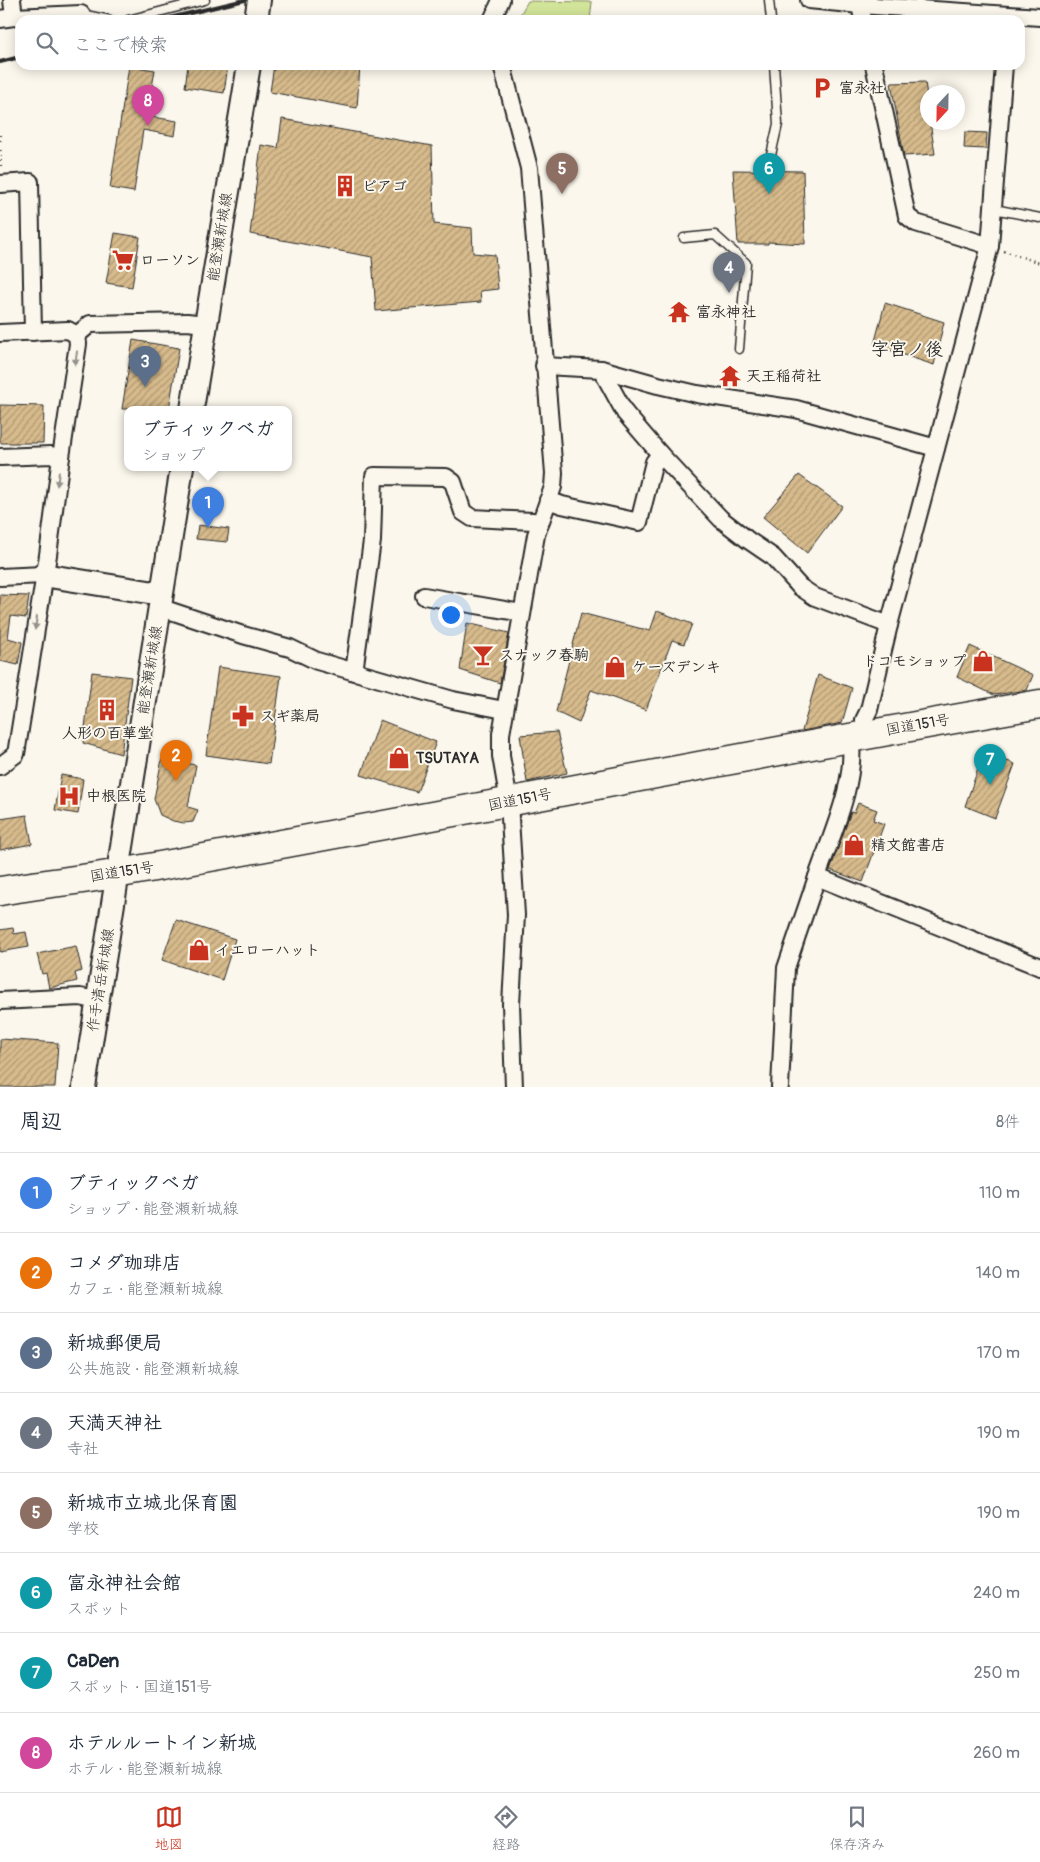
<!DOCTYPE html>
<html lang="ja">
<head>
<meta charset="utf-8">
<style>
	:root { --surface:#fff; --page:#f6f6f7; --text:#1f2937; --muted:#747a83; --line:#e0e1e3; --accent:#c8321e }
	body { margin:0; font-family:Pangolin,"Klee One",sans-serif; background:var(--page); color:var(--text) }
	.compass { position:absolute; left:920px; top:85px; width:45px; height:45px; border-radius:50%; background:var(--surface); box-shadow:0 2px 12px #0003; rotate:202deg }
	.you { position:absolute; left:450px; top:614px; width:18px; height:18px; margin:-12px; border:4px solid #fff; border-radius:50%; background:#1a73e8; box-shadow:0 0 0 8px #1a73e833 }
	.badge { display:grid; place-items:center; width:32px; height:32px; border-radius:50%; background:var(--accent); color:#fff; font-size:16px; font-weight:700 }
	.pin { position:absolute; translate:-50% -41px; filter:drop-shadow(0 1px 2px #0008) }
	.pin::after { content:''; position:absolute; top:26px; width:18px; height:15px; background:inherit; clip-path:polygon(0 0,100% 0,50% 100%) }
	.popup { position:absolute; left:124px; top:406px; width:168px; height:65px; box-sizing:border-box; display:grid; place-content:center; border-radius:10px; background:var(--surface); filter:drop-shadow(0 1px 4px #0005); font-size:16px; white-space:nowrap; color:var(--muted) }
	.popup b { font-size:19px; color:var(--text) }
	.popup::after { content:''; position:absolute; left:50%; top:100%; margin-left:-10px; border:10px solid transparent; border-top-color:var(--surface) }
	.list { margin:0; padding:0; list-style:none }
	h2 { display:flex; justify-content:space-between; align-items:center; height:65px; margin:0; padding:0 20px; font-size:21px }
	h2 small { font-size:16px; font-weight:400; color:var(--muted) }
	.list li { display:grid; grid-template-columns:32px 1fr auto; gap:15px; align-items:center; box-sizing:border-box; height:80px; padding:0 20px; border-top:1px solid var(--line) }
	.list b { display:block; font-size:19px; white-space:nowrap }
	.list p { margin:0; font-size:16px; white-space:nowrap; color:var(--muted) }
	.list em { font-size:16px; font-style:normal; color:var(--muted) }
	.icon { flex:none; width:28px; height:28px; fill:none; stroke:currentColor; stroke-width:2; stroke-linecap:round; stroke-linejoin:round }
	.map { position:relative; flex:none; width:1040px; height:1087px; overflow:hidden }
	.search { position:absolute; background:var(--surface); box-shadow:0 2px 12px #0003; left:15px; right:15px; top:15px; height:55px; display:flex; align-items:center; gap:12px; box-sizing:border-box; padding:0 18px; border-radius:15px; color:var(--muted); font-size:19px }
	.sheet { height:705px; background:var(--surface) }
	nav { display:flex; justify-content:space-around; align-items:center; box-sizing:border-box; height:70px; border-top:1px solid var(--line); background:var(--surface); font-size:14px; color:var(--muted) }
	nav a { display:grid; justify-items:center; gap:2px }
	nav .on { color:var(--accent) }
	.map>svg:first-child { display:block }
</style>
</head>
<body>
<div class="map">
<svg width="1040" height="1087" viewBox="0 0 1040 1087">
	<defs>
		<pattern id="building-hatch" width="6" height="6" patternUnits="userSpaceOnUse" patternTransform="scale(1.25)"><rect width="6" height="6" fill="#d7bb8c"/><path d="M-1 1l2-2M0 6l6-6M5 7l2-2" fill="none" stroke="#af9873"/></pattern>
	</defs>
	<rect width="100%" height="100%" fill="#fbf7ec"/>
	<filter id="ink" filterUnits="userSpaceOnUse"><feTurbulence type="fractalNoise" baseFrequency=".02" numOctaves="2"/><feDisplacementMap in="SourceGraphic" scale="10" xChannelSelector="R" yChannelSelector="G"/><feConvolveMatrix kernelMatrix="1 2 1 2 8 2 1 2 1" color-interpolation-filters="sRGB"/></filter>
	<g filter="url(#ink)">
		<path fill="#d2e499" stroke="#7e8862" d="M528,1l64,1 -2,18h-73z"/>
		<g fill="url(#building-hatch)" stroke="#2b2b2b">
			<path d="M188,65h40l-4,28 -39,-6z"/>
			<path d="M274,65h86l-3,43 -87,-16z"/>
			<path d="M129,66l26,4 -8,46 30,5 -2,15 -32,-6 -9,62 -24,-4z"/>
			<path d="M925,82l3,21v19h2l5,32 -31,2 -13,-73z"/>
			<path d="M282,119l150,27 2,78 38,4 1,25 22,2 3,34 -18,2 1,11 -105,9 -4,-54 -122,-23 11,-89 17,3z"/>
			<path d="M965,132l22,1 -1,16 -22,-1z"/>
			<path d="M733,170l70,1 2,73 -37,-2v2h-30z"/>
			<path d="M115,233l25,4 -8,50 -26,-4z"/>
			<path d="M885,303l59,19 -10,43 -60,-20z"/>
			<path d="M133,340l46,8 -10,61h-47z"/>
			<path d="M0,405l44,1 -1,37h-43z"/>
			<path d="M799,475l43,31 -35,47 -44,-36z"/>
			<path d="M198,525l31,4 -2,13 -31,-3z"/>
			<path d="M0,595l29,1 -3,22 -15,-2 -3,22 14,4 -4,23 -18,-4z"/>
			<path d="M657,611l35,13 -8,20 -12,-4 -26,70 -55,-20 -12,33 -23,-11 25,-99 69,18z"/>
			<path d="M467,623l42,10 -9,50 -40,-13z"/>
			<path d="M970,646l63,29 -6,15 -33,5 -37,-18z"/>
			<path d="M218,667l63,9 -12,88 -63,-9z"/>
			<path d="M92,672l39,5 -10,77 -38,-11z"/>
			<path d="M818,675l34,13 -10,35 -40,8z"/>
			<path d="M380,720l56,22 -19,50 -56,-17z"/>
			<path d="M557,732l10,41 -40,9 -7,-47z"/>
			<path d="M984,752l31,12 -20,54 -30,-12z"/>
			<path d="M162,759l34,6 -8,42 10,3 -5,12 -9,1 -11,-2 -13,-6 -6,-16z"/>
			<path d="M61,775l22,4 -5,35 -23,-4z"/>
			<path d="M858,803l19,7 -4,10 11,4 -21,58 -33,-12 21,-58 3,1z"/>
			<path d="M27,815l5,29 -32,6v-31z"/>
			<path d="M176,920l59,19 -13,41 -60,-20z"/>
			<path d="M13,928l1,6 12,-2 3,15 -29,5v-22z"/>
			<path d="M76,946l6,25 -7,2 2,8 -28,7 -3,-15 -4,1 -5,-20z"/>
			<path d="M0,1039l58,4 -3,44h-55z"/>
		</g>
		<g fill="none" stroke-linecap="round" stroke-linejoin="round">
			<g stroke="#2b2b2b" stroke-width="11">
				<g id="lane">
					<path d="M769,0l2,20"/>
					<path d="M81,14l29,6"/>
					<path d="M128,20l77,-20"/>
					<path d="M769,164l9,-40 -4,-59"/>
					<path d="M994,209l46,9"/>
					<path d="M684,238l31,-3 31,28 -7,86"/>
				</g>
			</g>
			<g stroke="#2b2b2b" stroke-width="20">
				<g id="street">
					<path d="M809,0l51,5 180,12"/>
					<path d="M860,5l3,15"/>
					<path d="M14,17l67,-3"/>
					<path d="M0,19l14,-2 -2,-17"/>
					<path d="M492,20l9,-20"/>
					<path d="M502,65l27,103 25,305 -1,14 -17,48 -35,199v22l8,46 7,113 -5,89 3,83"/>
					<path d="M874,65l33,151 9,7 74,23"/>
					<path d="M0,184l30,-2 3,150"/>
					<path d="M0,333l68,-3 9,5 1,9 -17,113"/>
					<path d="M77,335l13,-11 97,-2 18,2"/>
					<path d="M544,366l57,3 24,44 35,41 61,65 27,21 25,17 27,30 15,10 74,28"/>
					<path d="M601,369l57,16 39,9 99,15 140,39"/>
					<path d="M0,457l51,-2 10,2 -13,98 -32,199 -16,12"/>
					<path d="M548,500l14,5 77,17 15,-60 6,-8"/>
					<path d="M0,577l43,-2"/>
					<path d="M424,596l98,17"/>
					<path d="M159,607l84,28 47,13 27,13 136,39 51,10"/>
					<path d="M354,672l18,-131 2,-65 72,1 7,5 10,30 9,6 61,3 7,3"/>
					<path d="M867,734l-3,-14 5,-10 20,-85 101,-379 14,-181"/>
					<path d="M850,737c8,42 -19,99 -33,140l223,90"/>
					<path d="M0,1001l80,-4 17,3"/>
					<path d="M780,1087l6,-119 31,-91"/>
				</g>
			</g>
			<g stroke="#2b2b2b" stroke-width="26">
				<g id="secondary">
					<path d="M256,20l3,-20"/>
					<path d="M192,409l57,-344"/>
					<path d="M43,575l118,19"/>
					<path d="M84,1087l98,-620"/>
				</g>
			</g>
			<g stroke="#2b2b2b" stroke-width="31">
				<path id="highway" d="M0,891c40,-7 81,-11 121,-18 307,-54 612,-116 919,-169"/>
			</g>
			<g stroke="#2b2b2b" stroke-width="2.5" stroke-dasharray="1 4" stroke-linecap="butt">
				<path d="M0,135l1,35"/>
				<path d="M1004,251l36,12"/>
			</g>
			<use href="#lane" stroke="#fbf7ec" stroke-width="8"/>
			<use href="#street" stroke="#fbf7ec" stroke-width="16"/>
			<use href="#secondary" stroke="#fbf7ec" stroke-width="22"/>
			<use href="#highway" stroke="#fbf7ec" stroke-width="28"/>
			<g stroke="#2b2b2b" stroke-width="4">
				<path d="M161,20l84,-20"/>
				<path d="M0,62l20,-5"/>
			</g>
		</g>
		<defs><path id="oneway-solid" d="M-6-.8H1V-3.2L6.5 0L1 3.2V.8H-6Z" transform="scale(1.25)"/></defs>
		<g fill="#93918c">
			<use href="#oneway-solid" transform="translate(76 358) rotate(99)"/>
			<use href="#oneway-solid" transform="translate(58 479) rotate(98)"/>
			<use href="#oneway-solid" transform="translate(36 623) rotate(99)"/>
		</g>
	</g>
	<defs>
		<g id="parking-bare" transform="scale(1.725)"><path d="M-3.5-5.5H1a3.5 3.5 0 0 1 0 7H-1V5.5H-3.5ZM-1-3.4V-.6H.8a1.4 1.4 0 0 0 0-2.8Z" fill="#c8321e" stroke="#fbf7ec" stroke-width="2.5" paint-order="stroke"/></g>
		<g id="building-bare" transform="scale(1.725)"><path d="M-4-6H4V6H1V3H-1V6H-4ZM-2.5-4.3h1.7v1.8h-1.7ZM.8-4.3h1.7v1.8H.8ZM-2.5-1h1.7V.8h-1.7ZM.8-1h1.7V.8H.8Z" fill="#c8321e" stroke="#fbf7ec" stroke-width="2.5" paint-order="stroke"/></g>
		<g id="supermarket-bare" transform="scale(1.725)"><path d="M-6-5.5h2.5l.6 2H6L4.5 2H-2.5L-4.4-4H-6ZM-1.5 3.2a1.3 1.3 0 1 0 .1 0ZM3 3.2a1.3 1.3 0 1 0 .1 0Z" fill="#c8321e" stroke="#fbf7ec" stroke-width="2.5" paint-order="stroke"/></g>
		<g id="temple-bare" transform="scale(1.725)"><path d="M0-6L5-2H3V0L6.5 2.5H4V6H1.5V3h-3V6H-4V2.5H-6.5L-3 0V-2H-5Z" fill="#c8321e" stroke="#fbf7ec" stroke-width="2.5" paint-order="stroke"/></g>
		<g id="bar-bare" transform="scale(1.725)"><path d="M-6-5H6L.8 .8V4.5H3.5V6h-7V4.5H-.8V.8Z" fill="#c8321e" stroke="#fbf7ec" stroke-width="2.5" paint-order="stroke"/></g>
		<g id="shop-bare" transform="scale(1.725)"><path d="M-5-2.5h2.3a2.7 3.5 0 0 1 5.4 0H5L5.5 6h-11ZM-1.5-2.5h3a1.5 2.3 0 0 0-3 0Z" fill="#c8321e" stroke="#fbf7ec" stroke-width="2.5" paint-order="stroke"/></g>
		<g id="pharmacy-bare" transform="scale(1.725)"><path d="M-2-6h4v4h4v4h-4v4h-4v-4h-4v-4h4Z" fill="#c8321e" stroke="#fbf7ec" stroke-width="2.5" paint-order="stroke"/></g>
		<g id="hospital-bare" transform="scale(1.725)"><path d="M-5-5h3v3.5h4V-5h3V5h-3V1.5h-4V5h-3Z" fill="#c8321e" stroke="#fbf7ec" stroke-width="2.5" paint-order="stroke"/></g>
	</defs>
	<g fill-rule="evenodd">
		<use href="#parking-bare" x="822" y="88"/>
		<use href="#building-bare" x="345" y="186"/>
		<use href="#supermarket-bare" x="123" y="260"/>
		<use href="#temple-bare" x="679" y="312"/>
		<use href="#temple-bare" x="730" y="376"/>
		<use href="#bar-bare" x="483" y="655"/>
		<use href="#shop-bare" x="983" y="661"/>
		<use href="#shop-bare" x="615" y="667"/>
		<use href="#building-bare" x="107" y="710"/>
		<use href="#pharmacy-bare" x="243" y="716"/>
		<use href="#shop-bare" x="399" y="758"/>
		<use href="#hospital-bare" x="69" y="796"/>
		<use href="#shop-bare" x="854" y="845"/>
		<use href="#shop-bare" x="199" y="950"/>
	</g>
	<g text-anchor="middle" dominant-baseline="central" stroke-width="4" stroke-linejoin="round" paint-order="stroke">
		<g font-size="15" font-weight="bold" fill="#2b2b2b" stroke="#fbf7ec" text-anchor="start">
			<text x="839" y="88">富永社</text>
			<text x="362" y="186">ピアゴ</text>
			<text x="140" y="260">ローソン</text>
			<text x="696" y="312">富永神社</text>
			<text x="746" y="376">天王稲荷社</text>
			<text x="499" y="655">スナック春駒</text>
			<text x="966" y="661" text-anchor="end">ドコモショップ</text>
			<text x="632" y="667">ケーズデンキ</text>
			<text x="260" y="716">スギ薬局</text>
			<text x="107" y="733" text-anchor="middle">人形の百華堂</text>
			<text x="416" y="758">TSUTAYA</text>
			<text x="86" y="796">中根医院</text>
			<text x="871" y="845">精文館書店</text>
			<text x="215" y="950">イエローハット</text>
		</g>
		<g font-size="15" fill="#2b2b2b" stroke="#fbf7ec">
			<text transform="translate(220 237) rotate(-81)">能登瀬新城線</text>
			<text transform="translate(150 670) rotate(-81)">能登瀬新城線</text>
			<text transform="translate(918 725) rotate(-10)">国道151号</text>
			<text transform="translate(520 800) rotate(-11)">国道151号</text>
			<text transform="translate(122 872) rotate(-9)">国道151号</text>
			<text transform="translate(101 980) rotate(-81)">作手清岳新城線</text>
		</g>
		<g font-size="18" font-weight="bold" fill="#2b2b2b" stroke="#fbf7ec">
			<text x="907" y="349">字宮ノ後</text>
		</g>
	</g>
</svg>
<svg class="compass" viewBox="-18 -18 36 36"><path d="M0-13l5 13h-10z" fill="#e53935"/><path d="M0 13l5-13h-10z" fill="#747a83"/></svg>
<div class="you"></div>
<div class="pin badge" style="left:208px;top:528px;background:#3f7fe0">1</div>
<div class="popup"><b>ブティックベガ</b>ショップ</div>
<div class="pin badge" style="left:176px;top:781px;background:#e8710a">2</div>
<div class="pin badge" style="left:145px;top:387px;background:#5c6f8a">3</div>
<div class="pin badge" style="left:729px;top:293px;background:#6b7280">4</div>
<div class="pin badge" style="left:562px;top:194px;background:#8d6e63">5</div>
<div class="pin badge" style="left:769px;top:194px;background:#0f9aa8">6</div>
<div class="pin badge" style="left:990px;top:785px;background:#0f9aa8">7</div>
<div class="pin badge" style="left:148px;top:126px;background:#d1479c">8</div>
<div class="search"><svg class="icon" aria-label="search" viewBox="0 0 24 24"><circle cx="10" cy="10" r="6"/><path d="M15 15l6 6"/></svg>ここで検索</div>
</div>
<section class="sheet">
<h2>周辺<small>8件</small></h2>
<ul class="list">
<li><span class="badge" style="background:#3f7fe0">1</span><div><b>ブティックベガ</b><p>ショップ · 能登瀬新城線</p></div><em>110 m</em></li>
<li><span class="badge" style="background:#e8710a">2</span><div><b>コメダ珈琲店</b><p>カフェ · 能登瀬新城線</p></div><em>140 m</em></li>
<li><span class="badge" style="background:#5c6f8a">3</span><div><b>新城郵便局</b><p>公共施設 · 能登瀬新城線</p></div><em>170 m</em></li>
<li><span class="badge" style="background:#6b7280">4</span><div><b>天満天神社</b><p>寺社</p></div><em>190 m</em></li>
<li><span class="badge" style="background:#8d6e63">5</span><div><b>新城市立城北保育園</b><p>学校</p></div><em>190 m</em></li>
<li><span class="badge" style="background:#0f9aa8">6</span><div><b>富永神社会館</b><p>スポット</p></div><em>240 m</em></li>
<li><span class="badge" style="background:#0f9aa8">7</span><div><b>CaDen</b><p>スポット · 国道151号</p></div><em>250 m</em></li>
<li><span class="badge" style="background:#d1479c">8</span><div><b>ホテルルートイン新城</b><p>ホテル · 能登瀬新城線</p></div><em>260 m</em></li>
</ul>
</section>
<nav>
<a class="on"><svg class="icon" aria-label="map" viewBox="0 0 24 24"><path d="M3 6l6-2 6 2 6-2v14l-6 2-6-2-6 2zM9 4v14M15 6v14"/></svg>地図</a>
<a><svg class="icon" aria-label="directions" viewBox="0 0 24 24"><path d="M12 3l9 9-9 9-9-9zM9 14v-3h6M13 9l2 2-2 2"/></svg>経路</a>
<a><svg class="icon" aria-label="saved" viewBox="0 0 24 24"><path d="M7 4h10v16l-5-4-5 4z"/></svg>保存済み</a>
</nav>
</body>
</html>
